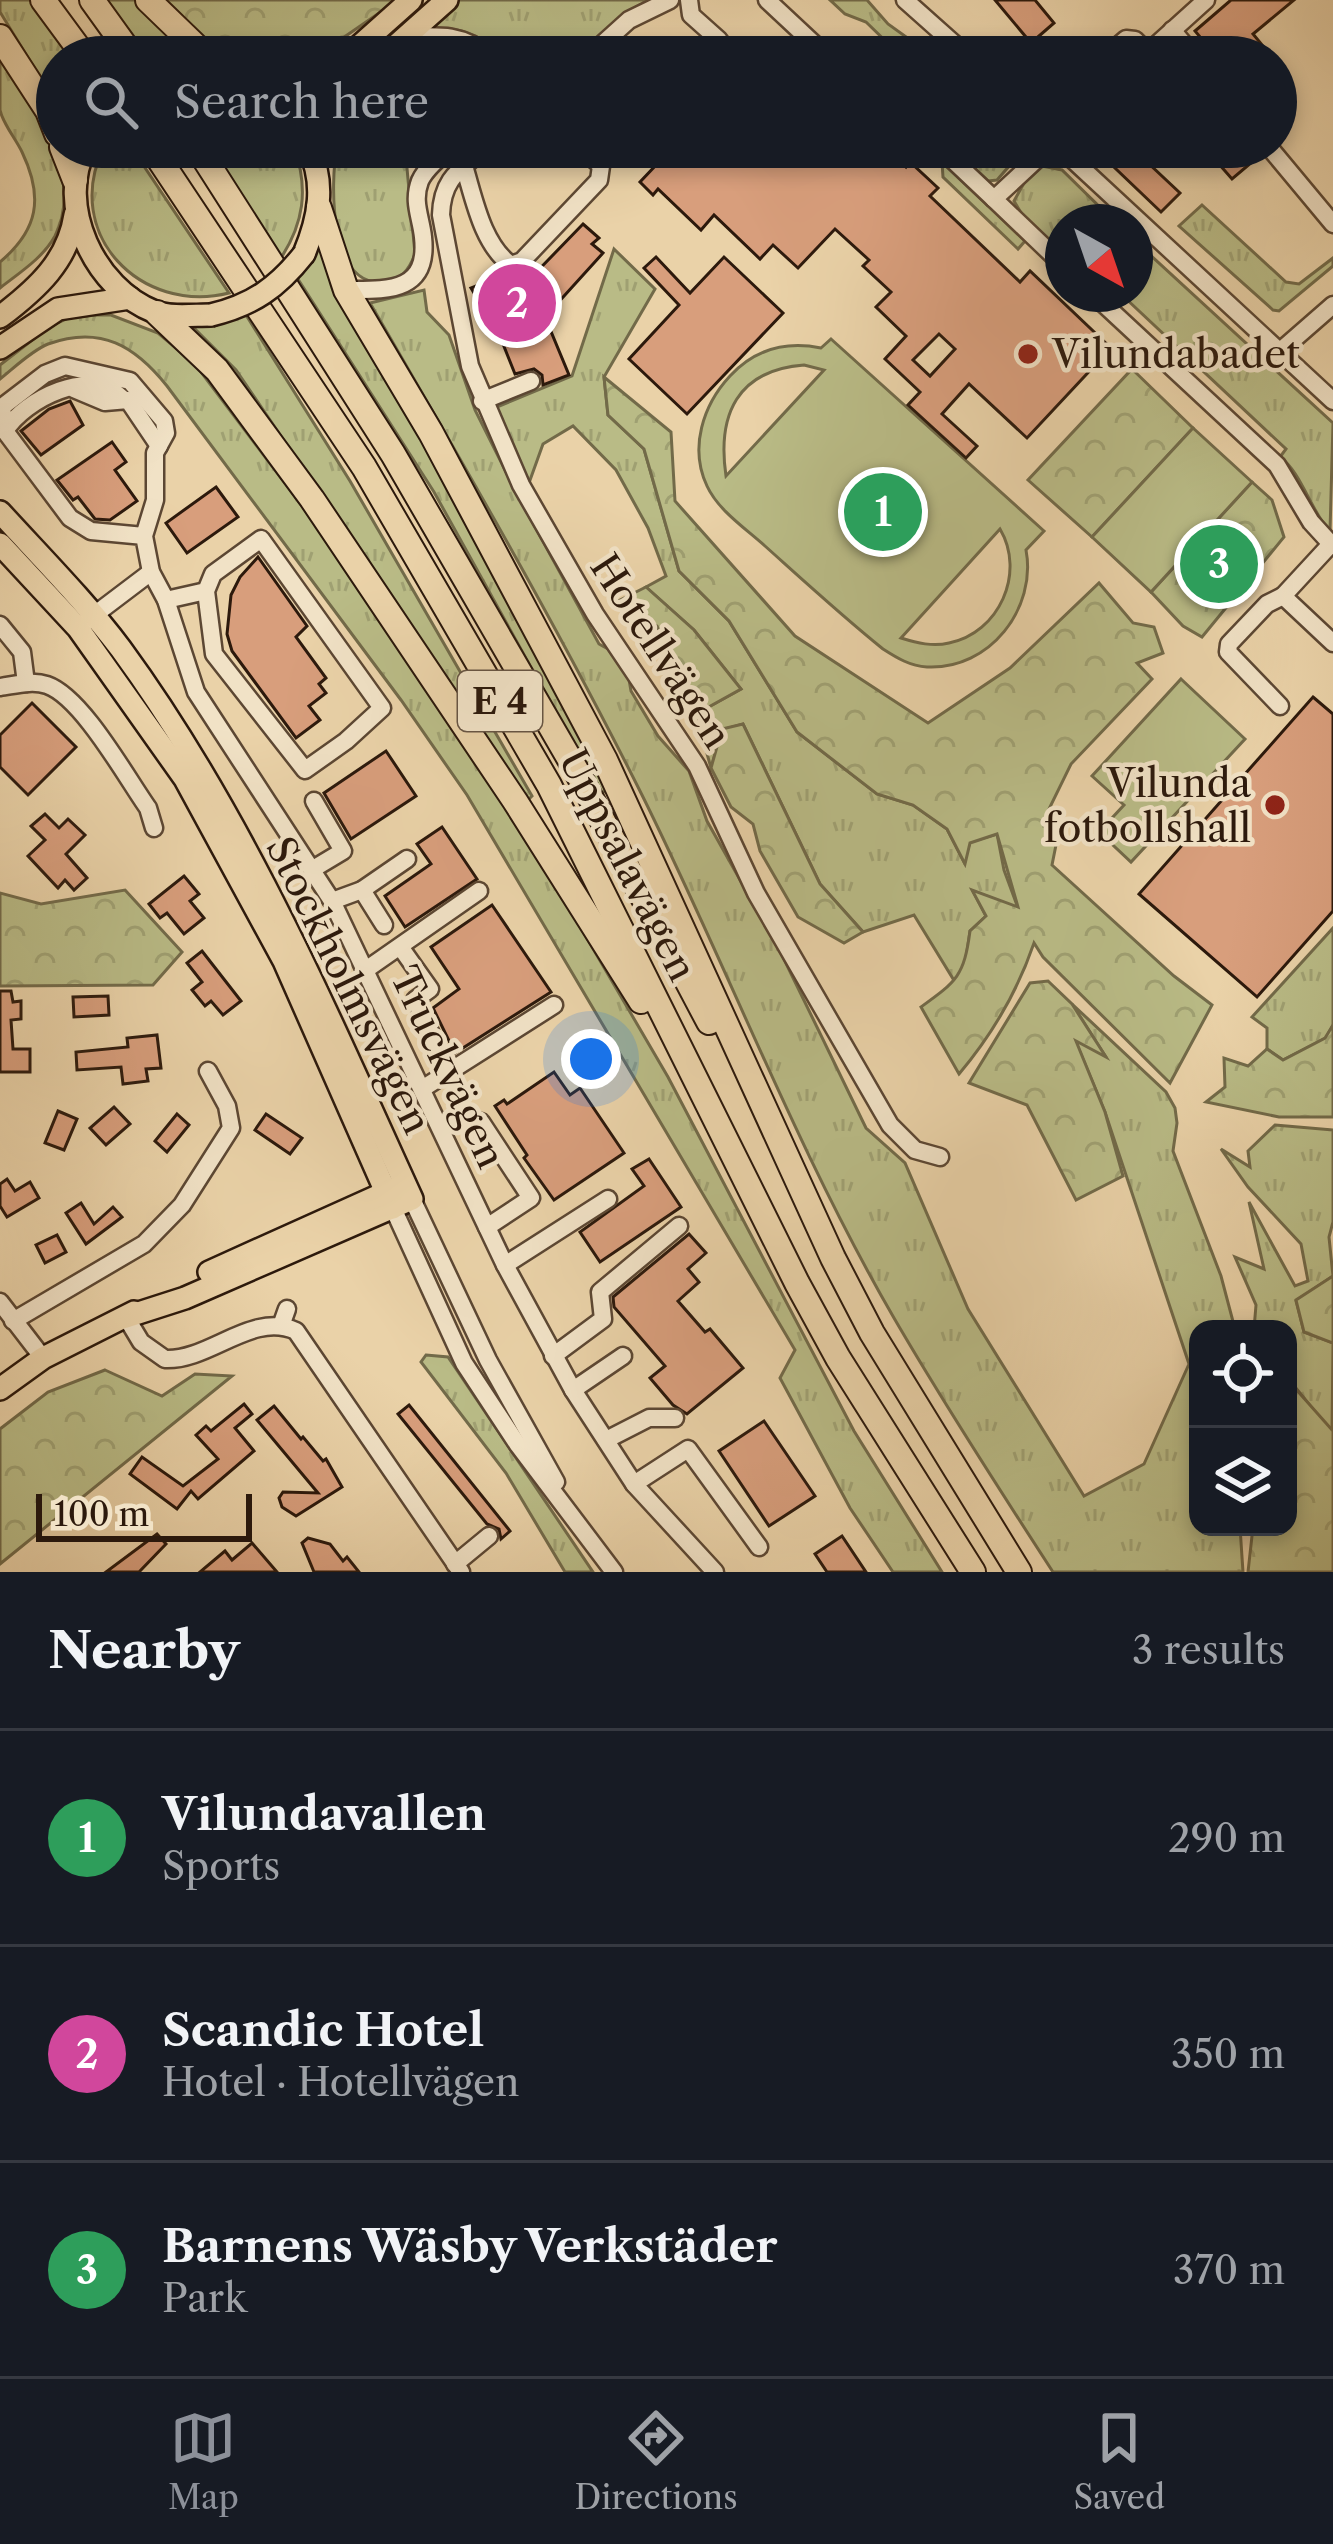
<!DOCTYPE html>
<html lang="en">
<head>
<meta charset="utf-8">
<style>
	:root { --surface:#171b24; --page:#20242c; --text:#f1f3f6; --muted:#9ea1a6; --line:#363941; --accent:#8c9099 }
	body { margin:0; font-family:"Libre Caslon Text",serif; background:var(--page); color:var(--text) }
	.controls { position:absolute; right:36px; bottom:36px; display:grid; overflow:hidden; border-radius:24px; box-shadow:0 6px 18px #0003 }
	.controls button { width:108px; height:108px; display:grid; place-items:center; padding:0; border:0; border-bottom:3px solid var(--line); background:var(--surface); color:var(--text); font:60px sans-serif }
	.compass { position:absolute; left:1045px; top:204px; width:108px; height:108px; border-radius:50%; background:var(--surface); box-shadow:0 6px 18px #0003; rotate:140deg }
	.scale { position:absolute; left:36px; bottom:30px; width:216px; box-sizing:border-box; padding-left:12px; border:6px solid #2c190c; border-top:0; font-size:33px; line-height:42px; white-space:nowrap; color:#2c190c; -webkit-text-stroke:9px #f1e2c6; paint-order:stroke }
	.you { position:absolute; left:591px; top:1059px; width:42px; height:42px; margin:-30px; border:9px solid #fff; border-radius:50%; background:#1a73e8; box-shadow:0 0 0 18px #1a73e833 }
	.badge { display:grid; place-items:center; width:78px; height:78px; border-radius:50%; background:var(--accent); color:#fff; font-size:39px; font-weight:700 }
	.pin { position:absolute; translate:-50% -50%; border:6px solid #fff; box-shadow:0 3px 12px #0006 }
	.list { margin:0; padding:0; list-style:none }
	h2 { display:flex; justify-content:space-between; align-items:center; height:156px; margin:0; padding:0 48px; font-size:51px }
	h2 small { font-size:39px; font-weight:400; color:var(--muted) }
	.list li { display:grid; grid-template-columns:78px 1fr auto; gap:36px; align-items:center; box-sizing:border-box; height:216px; padding:0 48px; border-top:3px solid var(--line) }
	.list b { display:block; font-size:45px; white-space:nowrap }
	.list p { margin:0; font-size:39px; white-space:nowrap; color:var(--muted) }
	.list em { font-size:39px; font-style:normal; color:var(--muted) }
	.icon { flex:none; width:66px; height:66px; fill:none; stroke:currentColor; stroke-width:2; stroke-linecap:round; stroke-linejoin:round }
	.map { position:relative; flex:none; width:1333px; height:1572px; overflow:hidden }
	.search { position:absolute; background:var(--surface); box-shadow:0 6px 18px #0003; left:36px; right:36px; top:36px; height:132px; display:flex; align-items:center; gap:30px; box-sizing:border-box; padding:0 42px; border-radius:66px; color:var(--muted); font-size:45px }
	.sheet { height:804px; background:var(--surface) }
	nav { display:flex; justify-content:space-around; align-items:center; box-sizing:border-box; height:168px; border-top:3px solid var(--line); background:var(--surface); font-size:33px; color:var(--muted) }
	nav a { display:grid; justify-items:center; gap:6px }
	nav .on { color:var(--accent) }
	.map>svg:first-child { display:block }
</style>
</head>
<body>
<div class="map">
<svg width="1333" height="1572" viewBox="0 0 1333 1572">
	<defs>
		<pattern id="grass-tufts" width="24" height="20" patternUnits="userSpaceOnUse" patternTransform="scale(3)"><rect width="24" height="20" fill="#b9bb86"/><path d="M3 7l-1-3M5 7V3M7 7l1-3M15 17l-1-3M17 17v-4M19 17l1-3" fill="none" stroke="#9fa072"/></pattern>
		<pattern id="forest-crowns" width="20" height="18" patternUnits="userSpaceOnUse" patternTransform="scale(3)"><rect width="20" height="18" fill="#b9bb86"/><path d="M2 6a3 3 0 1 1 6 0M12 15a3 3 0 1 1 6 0" fill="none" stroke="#9fa072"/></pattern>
	</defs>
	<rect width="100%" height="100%" fill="#ead2a8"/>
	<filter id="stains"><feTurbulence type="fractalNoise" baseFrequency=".00167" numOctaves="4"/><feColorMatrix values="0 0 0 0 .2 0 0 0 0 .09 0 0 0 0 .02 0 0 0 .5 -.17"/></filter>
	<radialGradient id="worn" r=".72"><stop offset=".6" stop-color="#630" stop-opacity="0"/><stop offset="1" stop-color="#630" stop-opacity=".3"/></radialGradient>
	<g fill="url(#grass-tufts)" stroke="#726a49" stroke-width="3">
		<path d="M0,0h30l42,57h-15v48l-57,-93z"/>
		<path d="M105,0h32l53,57h-46z"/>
		<path d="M455,0h194l-21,11 -52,46h-75c-21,-25 -45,-32 -77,-26z"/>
		<path d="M830,0h37l21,24 46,33h-32l-36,-35 -21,-8z"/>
		<path d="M0,53c31,48 86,122 55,183 -12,22 -36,37 -55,52v-26c38,-32 44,-64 22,-110 -6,-13 -19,-28 -22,-42 0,-17 0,-40 0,-57z"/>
		<path d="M104,147h27l98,146c-88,22 -168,-59 -125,-146z"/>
		<path d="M202,147h92c15,42 10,77 -15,114z"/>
		<path d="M337,147h68l10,107c-6,16 -14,27 -33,28 -53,4 -52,-99 -45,-135z"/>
		<path d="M952,147h71l1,2 -27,31 -9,1z"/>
		<path d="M942,162l83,79 -7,8 -75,-72z"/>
		<path d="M1042,166l20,4 53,52h-52v33l-40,-39 -9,-15 10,-18z"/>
		<path d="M1202,205l84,77 13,2 34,-26v8l-54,45 -6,-1 -94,-84z"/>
		<path d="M319,240l289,549 -7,5 -167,-302 -138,-216z"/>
		<path d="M1135,241l198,182 -3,109c-19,-21 -29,-60 -50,-75l6,-8 -164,-154 -9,9v-10h22z"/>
		<path d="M614,249l41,40 -51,88 4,38 36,34 35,122 50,50 68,111 80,62 36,11 34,24 17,33 6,-20 27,-8 7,36 14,38 -45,-17 13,25 -16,15 -5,34 -10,17 -41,-67 -51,17 -43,-48 -77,-160 -21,6 -11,38 -15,-54 45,-25 -47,-59 -48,-43 20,-11 -18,-48 -32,-58 -43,-44 -30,18 -14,39 -37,-74 80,-33z"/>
		<path d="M424,290l3,22 22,23 26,75 41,82 83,152 9,5 20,25 3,17 27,45 31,35 18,50 73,130 86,177 39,35 63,146 116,187 60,-32 45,-100 -84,-252 -30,-72 29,14 -32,-50 94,88 9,16 2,15 -4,28 48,125 14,53h-37v198h42l3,45h-190c-54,-83 -109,-168 -159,-254 -97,-167 -166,-350 -252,-523 -84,-168 -178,-330 -272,-492z"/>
		<path d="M75,315h36l47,18 37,31 110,146 159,232 114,181 90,154 186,354 88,141h-49l-43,-64 -70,-130 15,-28 -328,-555 -66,-95 -234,-314c-32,-40 -66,-61 -119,-42 -17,7 -34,24 -48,35v-14l49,-38z"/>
		<path d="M246,315l104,166 182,315 -4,4 -292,-430 -44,-44z"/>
		<path d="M1333,928v97l-7,13 -43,22 -16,-11v-21l-15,-11z"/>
		<path d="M1275,1125l58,5v92l-4,15 4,39 -37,25 8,31 29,11 -1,90 -37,-46 -7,6v-64h-34l2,-24 -21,-48 29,12 -15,-67 46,84 13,-5 -7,-37 -53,-57 -27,-38 29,18 -2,-16z"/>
		<path d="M426,1355l22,2 145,215h-28l-59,-99 -85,-111z"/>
	</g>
	<g fill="url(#forest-crowns)" stroke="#726a49" stroke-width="3">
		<path d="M163,0h235l-77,53 -15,4h-69l-18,-8 -40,-30z"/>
		<path d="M1132,369l61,59 -101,109 -64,-57z"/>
		<path d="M604,377l67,55 4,69 120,135 133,87 82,-55 89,-85 34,40 21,4 9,26 -26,10 15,16 -81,85 -23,47 12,14 -8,40 122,111 38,29 -42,78 -127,-126 -9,-14c-16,47 -43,93 -75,131l-38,-67c36,-26 43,-31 49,-76l16,-15 -14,-26 46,17 -21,-73 -27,9 -5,21 -18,-35 -34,-24 -36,-11 -80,-62 -68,-111 -50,-50 -35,-122 -36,-34z"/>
		<path d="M1252,482l20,18 12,37 -82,100 -19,-11 -32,-34z"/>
		<path d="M646,587l48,43 47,59 -45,25 -39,-88 -41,-24z"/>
		<path d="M743,724l77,160 43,48 -19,11 -46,-26 -38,-66 -7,-27 -22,-17 -20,-39 11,-39z"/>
		<path d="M125,890l57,62 -29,33 -153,1v-93l41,11z"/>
		<path d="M1048,981l24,23 34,53 -30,-16 29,71 18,64 -47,24 -49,-95 -58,-22 61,-100z"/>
		<path d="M1333,1025v92h-54l-73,-15 19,-15 -1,-29 24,8 19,-17 16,11 42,-22z"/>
		<path d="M1333,1276v67l-29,-11 -8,-32z"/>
		<path d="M105,1370l57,26 33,-22 37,2 -232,188v-135l48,-37z"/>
		<path d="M1294,1387l39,44v141h-85l5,-45h35v-134z"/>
	</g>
	<g fill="#b9bb86" stroke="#726a49" stroke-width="3" fill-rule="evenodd">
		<path d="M831,339l213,192 -18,19c11,58 -36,120 -99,117 -17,-1 -30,-9 -44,-18 -41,-33 -79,-68 -118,-103 -20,-18 -47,-36 -58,-60 -18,-38 -4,-81 23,-110 25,-27 56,-35 91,-28zM804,365l20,5 -98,106c-9,-61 11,-106 78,-111zM1000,529c26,44 -1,104 -51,114 -16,4 -32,0 -48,-5z"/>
		<path d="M1193,428l59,54 -101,110 -59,-55z"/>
		<path d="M1181,679l64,60 -114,123 -32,-30 25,-27 -32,-29z"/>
	</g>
	<g fill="#d89e7c" stroke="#2c190c" stroke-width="3" fill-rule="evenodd">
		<path d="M995,0h40l19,23 -23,20z"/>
		<path d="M1231,0h63l-41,34 19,23h-55l-22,-26z"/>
		<path d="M663,147h222l21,20 4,-5 28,26 -8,8 90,86 10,-11 81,77 -84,90 -58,-54 -27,30 35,32 -11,12 -58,-53 12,-13 -35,-33 21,-23 -30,-29 15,-15 -28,-26 6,-6 -34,-31 -37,39 -25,-23 -13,14 -46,-44 -13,15 -43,-41 -5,6 -13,-13 17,-18 -5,-5zM939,334l16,15 -25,27 -17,-16z"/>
		<path d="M1093,147h38l49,46 -19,19z"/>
		<path d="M1204,147h46l8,10 -26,22z"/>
		<path d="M583,224l16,14 -7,6 11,9 -58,64 24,58 -26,10 -1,-10 -8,-6 -19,5 -14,-35 -25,-31 1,-10 -6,-10 33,-13 12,2 5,11z"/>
		<path d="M656,257l34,36 34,-36 59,56 -96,101 -58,-55 50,-54 -35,-37z"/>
		<path d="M70,401l13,24 -42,30 -20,-24 28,-22z"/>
		<path d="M112,442l14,20 -11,8 22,31 -27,19 -15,-1 -17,-22 -5,3 -16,-20z"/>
		<path d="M216,487l22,30 -51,36 -21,-30z"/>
		<path d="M258,557l49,69 -11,11 30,41 -7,6 7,9 -17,13 11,14 -24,18 -64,-87 -5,-17 4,-39 9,-18z"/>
		<path d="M1313,697l20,17v197l-76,86 -118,-103z"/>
		<path d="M32,703l44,44 -48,48 -28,-28v-32z"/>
		<path d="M386,751l30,45 -65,43 -27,-46z"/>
		<path d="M45,814l14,14 9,-9 17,16 -19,19 21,24 -13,12 -9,-10 -7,8 -30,-32 17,-16 -14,-14z"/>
		<path d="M442,827l35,52 -72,48 -20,-31 46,-32 -14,-20z"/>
		<path d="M184,876l15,18 -9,7 14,17 -20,16 -17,-21 -7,5 -11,-14z"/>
		<path d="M492,905l59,87 -96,61 -22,-45 26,-19 -28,-42z"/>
		<path d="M202,951l39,50 -18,14 -12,-14 -6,5 -13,-16 10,-8 -15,-19z"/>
		<path d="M0,991h11l2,11 8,-1v18l-10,1 2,29h17v23h-30z"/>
		<path d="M108,996l1,19 -35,2 -1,-20z"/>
		<path d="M157,1035l4,33 -15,1 2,12 -25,3 -2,-17 -44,3 -1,-18 52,-5 -1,-9z"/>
		<path d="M554,1072l16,23 10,-7 44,65 -70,47 -30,-42 3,-3 -32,-49 9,-6 3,4z"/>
		<path d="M114,1107l16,17 -24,21 -16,-17z"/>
		<path d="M58,1111l19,8 -13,31 -19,-7z"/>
		<path d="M177,1114l12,11 -22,27 -12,-11z"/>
		<path d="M266,1114l36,24 -12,16 -35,-24z"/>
		<path d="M649,1159l32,48 -81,55 -20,-30 64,-46 -12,-17z"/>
		<path d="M7,1179l8,12 15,-9 9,16 -32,19 -7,-11v-22z"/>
		<path d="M81,1203l13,21 19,-17 9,10 -36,27 -20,-31z"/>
		<path d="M689,1234l17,19 -18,16 11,13 -21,19 27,31 5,-3 33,39 -56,46 -14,-9 -23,-27 15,-12 -51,-59 -1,-10z"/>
		<path d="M57,1235l9,17 -21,11 -9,-18z"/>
		<path d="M244,1404l8,10 -17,14 19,23 -56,48 -7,-8 -14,18 -47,-35 12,-17 41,29 35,-27 -22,-24 10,-9 5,5z"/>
		<path d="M409,1405l101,126 -9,8 -2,-10 -12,-5 -89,-110z"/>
		<path d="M274,1406l27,33 2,-2 20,24 3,-2 16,28 -46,29 -14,-9 -3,-9 4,-6 35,1 -61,-73z"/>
		<path d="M764,1421l51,75 -46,30 -50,-75z"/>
		<path d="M157,1534l9,10 -27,28h-33z"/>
		<path d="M842,1536l24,36h-39l-12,-18z"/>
		<path d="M308,1538l22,6 13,17 4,-4 12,15h-45l-12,-29z"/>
		<path d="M252,1543l25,29h-77l25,-21 7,9z"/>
	</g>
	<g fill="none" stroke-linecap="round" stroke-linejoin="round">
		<g stroke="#5c4733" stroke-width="21">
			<g id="minor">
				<path d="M689,0l2,15 28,25"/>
				<path d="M767,0l61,57"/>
				<path d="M905,0l64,57"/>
				<path d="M1172,30l23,27"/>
				<path d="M406,37c34,-2 58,-3 84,20"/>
				<path d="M588,57l41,-37 41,-20"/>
				<path d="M1105,57l21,-18 9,1 12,12"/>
				<path d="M1143,57l63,-57"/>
				<path d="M486,147c-26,23 -44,31 -45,68l29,151 51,119 74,129 102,152 59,127 134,232 25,25 25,7"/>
				<path d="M627,147l7,7"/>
				<path d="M939,147l55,52"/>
				<path d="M1050,147l-56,52 69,66"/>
				<path d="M1059,147l274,254"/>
				<path d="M1269,147l64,77"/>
				<path d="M464,166c10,32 18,78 47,99l11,-4 77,-81 2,-14 -20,-19"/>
				<path d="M346,290c41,0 83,3 77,-53 -2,-20 -11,-35 -3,-56 6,-13 21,-25 32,-34"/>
				<path d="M1093,294l184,171 34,57 22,24"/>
				<path d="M1278,353l55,-48"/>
				<path d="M74,389l31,13 23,-2 31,46"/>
				<path d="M482,401l49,-20"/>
				<path d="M5,431c20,-32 86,-65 117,-33"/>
				<path d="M144,536l-53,-5 -21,-13 -65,-87 -3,-24 43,-33 20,-8 65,15 34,40 2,12 -11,20v47l-11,36 7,36 15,28 30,92 136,209 173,364 68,125 61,94 81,88"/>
				<path d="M1331,544l-48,52 50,47"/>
				<path d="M166,600l40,-9 8,63 91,116 41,-29 36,-33 -121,-169 -48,35 -7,17"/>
				<path d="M85,622l66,-50"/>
				<path d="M0,625l22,27 4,31"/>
				<path d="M0,687c15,-2 32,-7 47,-2 35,12 79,92 101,123l6,20"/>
				<path d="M1280,706l-52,-54 1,-8 38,-40 16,-8"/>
				<path d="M313,869l30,-18 -29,-50"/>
				<path d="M362,890l22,35"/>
				<path d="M332,901l30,-11 45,-31"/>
				<path d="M401,948l29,41 -15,11 34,72"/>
				<path d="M367,969l112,-78"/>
				<path d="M422,1089l132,-84"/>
				<path d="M481,1122l50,76 -44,29"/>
				<path d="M412,1199l76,161 68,122"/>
				<path d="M393,1208l71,155 54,82 96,127"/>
				<path d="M505,1265l103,-66"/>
				<path d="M0,1302l43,56"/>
				<path d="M126,1317l15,25 24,17c45,2 87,-48 131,-28l165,241"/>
				<path d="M13,1321l131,-77 38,-39 49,-77 -4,-22 -19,-35"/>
				<path d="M281,1326l6,-17"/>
				<path d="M553,1356l50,-37 -3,-27 79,-66"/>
				<path d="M573,1390l50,-34"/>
				<path d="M606,1440l43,-22h26"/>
				<path d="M634,1484l54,-35 71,98"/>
				<path d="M455,1564l34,-28"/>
			</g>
		</g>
		<g stroke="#2c190c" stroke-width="26">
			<g id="major">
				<path d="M347,57l64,-57"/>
				<path d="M383,57l64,-57"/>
				<path d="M86,147c-31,58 9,142 69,165 17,6 38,3 56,3"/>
				<path d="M304,254c15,-36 22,-71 4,-107"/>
				<path d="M0,317c37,-28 68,-56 75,-102"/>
				<path d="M0,348l58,-39 72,-11"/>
				<path d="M0,512c41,45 84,88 121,137 123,168 205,362 291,550l-227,99 -59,19"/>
				<path d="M0,544l78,84 107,151 99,182 109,247"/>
				<path d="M209,1272l191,-86"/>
				<path d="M0,1389l43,-31 91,-46"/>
			</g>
		</g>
		<g stroke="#2c190c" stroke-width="28">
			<g id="highway">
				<path d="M43,0l42,57"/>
				<path d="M92,0l41,57"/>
				<path d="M148,0l59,57"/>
				<path d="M0,37l48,74 9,23"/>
				<path d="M62,147l13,33"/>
				<path d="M151,147l213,320 185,318 248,498 41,75 135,214"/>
				<path d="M197,147l196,307 183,316 133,252"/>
				<path d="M319,208l27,82 85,143 174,327 228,498 39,75 147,239"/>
				<path d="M157,313l60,57 95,129 203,302 126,200"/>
			</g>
		</g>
		<use href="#minor" stroke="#f1e2c6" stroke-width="16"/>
		<use href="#major" stroke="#ead2a8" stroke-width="21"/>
		<use href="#highway" stroke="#ead2a8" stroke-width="24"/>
		<g stroke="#2c190c" stroke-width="26" stroke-linecap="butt">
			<path id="major-bridge" d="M211,315c42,-10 67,-28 93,-61"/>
		</g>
		<use href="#major-bridge" stroke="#ead2a8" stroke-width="21"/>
	</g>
	<g fill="#8f2418" stroke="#f1e2c6" stroke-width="4.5">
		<circle cx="1028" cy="354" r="12"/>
		<circle cx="1275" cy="805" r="12"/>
	</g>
	<g text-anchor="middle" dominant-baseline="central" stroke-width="9" stroke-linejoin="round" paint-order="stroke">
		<rect fill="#f1e2c6" stroke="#675544" stroke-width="3" x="458" y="671" width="84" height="60" rx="9"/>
		<g font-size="36" font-weight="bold" fill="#2c190c">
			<text x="500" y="701">E 4</text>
		</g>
		<g font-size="39" fill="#2c190c" stroke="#f1e2c6" text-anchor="start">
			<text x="1052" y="354">Vilundabadet</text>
			<text x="1251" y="783" text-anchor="end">Vilunda<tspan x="1251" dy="45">fotbollshall</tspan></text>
		</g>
		<g font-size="39" fill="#2c190c" stroke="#f1e2c6">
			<text transform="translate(661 651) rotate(57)">Hotellvägen</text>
			<text transform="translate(628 865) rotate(63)">Uppsalavägen</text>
			<text transform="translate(349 985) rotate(64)">Stockholmsvägen</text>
			<text transform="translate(448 1067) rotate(65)">Truckvägen</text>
		</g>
	</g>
	<rect width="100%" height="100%" filter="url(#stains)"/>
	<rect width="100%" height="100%" fill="url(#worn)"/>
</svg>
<div class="controls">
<button><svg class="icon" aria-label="locate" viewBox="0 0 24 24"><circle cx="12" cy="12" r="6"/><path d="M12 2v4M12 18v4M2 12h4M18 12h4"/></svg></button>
<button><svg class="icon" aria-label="layers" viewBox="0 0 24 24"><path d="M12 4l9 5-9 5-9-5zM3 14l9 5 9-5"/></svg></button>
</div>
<svg class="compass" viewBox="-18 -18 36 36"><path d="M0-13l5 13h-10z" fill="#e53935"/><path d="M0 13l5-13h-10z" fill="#9ea1a6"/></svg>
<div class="scale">100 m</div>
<div class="you"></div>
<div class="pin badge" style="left:883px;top:512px;background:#2e9e5b">1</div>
<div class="pin badge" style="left:517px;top:303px;background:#d1479c">2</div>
<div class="pin badge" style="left:1219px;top:564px;background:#2e9e5b">3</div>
<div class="search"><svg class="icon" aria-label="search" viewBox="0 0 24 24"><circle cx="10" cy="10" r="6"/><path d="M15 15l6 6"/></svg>Search here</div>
</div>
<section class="sheet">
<h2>Nearby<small>3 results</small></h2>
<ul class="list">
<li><span class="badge" style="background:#2e9e5b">1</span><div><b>Vilundavallen</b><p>Sports</p></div><em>290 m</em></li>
<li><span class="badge" style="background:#d1479c">2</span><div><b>Scandic Hotel</b><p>Hotel · Hotellvägen</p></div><em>350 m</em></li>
<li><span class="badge" style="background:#2e9e5b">3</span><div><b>Barnens Wäsby Verkstäder</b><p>Park</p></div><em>370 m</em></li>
</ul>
</section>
<nav>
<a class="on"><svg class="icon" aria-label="map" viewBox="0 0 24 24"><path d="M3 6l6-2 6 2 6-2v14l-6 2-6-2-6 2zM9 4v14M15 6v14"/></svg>Map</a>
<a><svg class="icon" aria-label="directions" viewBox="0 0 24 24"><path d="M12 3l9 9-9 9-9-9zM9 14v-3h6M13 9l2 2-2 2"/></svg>Directions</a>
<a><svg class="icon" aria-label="saved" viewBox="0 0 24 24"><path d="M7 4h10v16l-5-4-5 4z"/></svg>Saved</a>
</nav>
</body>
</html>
